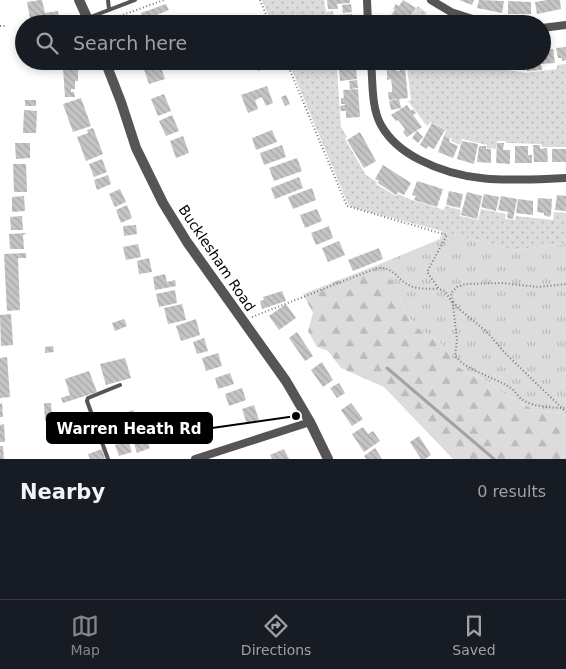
<!DOCTYPE html>
<html lang="en">
<head>
<meta charset="utf-8">
<style>
	:root { --surface:#171b24; --page:#20242c; --text:#f1f3f6; --muted:#9ea1a6; --line:#363941; --accent:#858687 }
	body { margin:0; font-family:"DejaVu Sans",sans-serif; background:var(--page); color:var(--text) }
	.list { margin:0; padding:0; list-style:none }
	h2 { display:flex; justify-content:space-between; align-items:center; height:65px; margin:0; padding:0 20px; font-size:21px }
	h2 small { font-size:16px; font-weight:400; color:var(--muted) }
	.icon { flex:none; width:28px; height:28px; fill:none; stroke:currentColor; stroke-width:2; stroke-linecap:round; stroke-linejoin:round }
	.map { position:relative; flex:none; width:566px; height:459px; overflow:hidden }
	.search { position:absolute; background:var(--surface); box-shadow:0 2px 8px #0003; left:15px; right:15px; top:15px; height:55px; display:flex; align-items:center; gap:12px; box-sizing:border-box; padding:0 18px; border-radius:28px; color:var(--muted); font-size:19px }
	.sheet { height:140px; background:var(--surface) }
	nav { display:flex; justify-content:space-around; align-items:center; box-sizing:border-box; height:70px; border-top:1px solid var(--line); background:var(--surface); font-size:14px; color:var(--muted) }
	nav a { display:grid; justify-items:center; gap:2px }
	nav .on { color:var(--accent) }
	.map>svg:first-child { display:block }
</style>
</head>
<body>
<div class="map">
<svg width="566" height="459" viewBox="0 0 566 459">
	<defs>
		<pattern id="grass-tufts" width="24" height="20" patternUnits="userSpaceOnUse" patternTransform="scale(1.25)"><rect width="24" height="20" fill="#dcdcdc"/><path d="M3 7l-1-3M5 7V3M7 7l1-3M15 17l-1-3M17 17v-4M19 17l1-3" fill="none" stroke="#bbb"/></pattern>
		<pattern id="forest-firs" width="22" height="20" patternUnits="userSpaceOnUse" patternTransform="scale(1.25)"><rect width="22" height="20" fill="#dcdcdc"/><path d="M5 1l3.5 6h-7zM16 11l3.5 6h-7z" fill="#bbb"/></pattern>
		<pattern id="garden-dots" width="8" height="8" patternUnits="userSpaceOnUse" patternTransform="scale(1.25)"><rect width="8" height="8" fill="#dcdcdc"/><path d="M2 2h.1M6 6h.1" fill="none" stroke="#bbb" stroke-width="1.8" stroke-linecap="round"/></pattern>
		<pattern id="building-back-hatch" width="6" height="6" patternUnits="userSpaceOnUse" patternTransform="scale(1.25)"><rect width="6" height="6" fill="#c4c4c4"/><path d="M-1 5l2 2M0 0l6 6M5-1l2 2" fill="none" stroke="#a7a7a7"/></pattern>
	</defs>
	<rect width="100%" height="100%" fill="#fff"/>
	<path fill="url(#grass-tufts)" d="M442,231l71,19 53,-6v166l-4,3 -28,-3 -33,-18 -12,-10 -23,-10 -11,-7 -8,-15 -9,-9 -19,-12 -15,-17 -5,-19 -21,-20 -3,-7 65,-27z"/>
	<path fill="url(#forest-firs)" d="M375,266l3,7 11,4 10,16 5,19 15,17 19,12 9,9 8,15 11,7 23,10 12,10 33,18 28,3 4,-3v49h-113l-69,-72 -43,-19 -13,-17 -11,-4 -9,-16 5,-18 -10,-19z"/>
	<g fill="url(#garden-dots)">
		<path d="M262,0h62l2,12 7,-1 1,13h-62z"/>
		<path d="M418,6l9,7 -7,11h-14z"/>
		<path d="M288,61h45v8h4l4,58 6,10 -2,2 21,36 11,7 -1,2 20,12 2,-2 14,6 32,10 1,-4 16,4 -1,6 18,4 3,-11 25,5 -1,5 10,1 1,-4 37,4 1,-8 12,1v31l-53,6 -162,-43 -3,-3z"/>
		<path d="M398,61h86l11,3v4l31,5 31,-4v-4l9,-1v83h-24l-1,-3 -35,-1 -1,-2h-8l-1,8 -9,-1v-3l-25,-6 -2,6 -9,-4 1,-2 -8,-3 2,-6 -15,-8 -4,4 -19,-25 3,-1 -4,-34 -8,1z"/>
	</g>
	<g fill="none" stroke-linecap="round" stroke-linejoin="round">
		<path stroke="#a3a3a3" stroke-width="3" d="M387,368l107,91"/>
	</g>
	<g fill="url(#building-back-hatch)">
		<path d="M40,0h2l3,13 13,-2 2,11 6,-1 1,3h-36l-4,-22z"/>
		<path d="M327,0h23v3l-13,1 1,5h-10z"/>
		<path d="M403,0l13,8 -11,16h-21l11,-14 -2,-1 3,-5 3,2z"/>
		<path d="M459,0h15l-2,5z"/>
		<path d="M479,0l25,1 -2,12 -25,-5z"/>
		<path d="M547,0h13l1,9 -24,5 -2,-12z"/>
		<path d="M508,1l23,1v12h-23z"/>
		<path d="M166,4l3,6 -25,10 -3,-7z"/>
		<path d="M351,4l1,8 -9,1 -1,-8z"/>
		<path d="M352,14l1,10h-16v-9z"/>
		<path d="M138,17l2,7h-13l-1,-2z"/>
		<path d="M566,47v13l-4,1v-3h-4l-2,-10z"/>
		<path d="M553,49l2,14 -14,1 1,6 -15,1v-10h15v-11z"/>
		<path d="M159,61l6,18 -16,5 -6,-17z"/>
		<path d="M254,61h18l1,4 -15,6z"/>
		<path d="M335,61h20l2,18 -17,2 -1,-14h-4z"/>
		<path d="M497,61h27v9l-28,-4z"/>
		<path d="M397,67v4h3l-1,-3h6l3,30 -19,2 -1,-8h4v-6l-1,-7 -4,1v-12z"/>
		<path d="M63,69h15v12h-3v8h-4v3h3l1,5h-10z"/>
		<path d="M357,80l1,8 -8,1 -1,-8z"/>
		<path d="M267,86l6,17 -7,3 -4,-9 -7,3 3,9 -10,4 -7,-18z"/>
		<path d="M358,89l2,28 -14,1v-7h-5l-1,-5 5,-1v-1h-4v-6h3l-1,-8z"/>
		<path d="M164,94l7,17 -13,5 -7,-17z"/>
		<path d="M286,95l4,9 -5,2 -4,-9z"/>
		<path d="M81,98l10,28 -18,6 -10,-28z"/>
		<path d="M399,99l2,9 -10,2 -2,-9z"/>
		<rect x="25" y="100" width="11" height="6"/>
		<path d="M407,105l4,6 2,-2 3,4 -3,2 9,12 -15,10 -4,-5 2,-3 -7,-9 -2,1 -5,-6z"/>
		<path d="M24,110l13,1 -1,22h-13z"/>
		<path d="M172,115l7,16 -13,5 -7,-15z"/>
		<path d="M432,123l13,7 -11,19 -6,-3 -1,3 -7,-4z"/>
		<path d="M93,128l10,26 -17,7 -9,-24 11,-4 -1,-3z"/>
		<path d="M272,130l5,12 -21,8 -4,-12z"/>
		<path d="M417,131l6,6 -5,6 -6,-5z"/>
		<path d="M360,132l16,29 -12,7 -17,-28z"/>
		<path d="M183,136l6,17 -13,5 -6,-17z"/>
		<path d="M444,136l6,3 -1,3 9,4 -5,12 -15,-6z"/>
		<path d="M462,141l16,3 -4,20 -17,-5z"/>
		<path d="M15,143h15v15l-14,1z"/>
		<path d="M497,143h7l-1,7h7v14l-14,-1z"/>
		<path d="M282,145l4,12 -22,8 -4,-12z"/>
		<path d="M533,145h7v4l7,-1 1,14h-14z"/>
		<path d="M479,146h7v3h5v14l-14,-1z"/>
		<path d="M515,146h13v9h4v8h-17z"/>
		<rect x="552" y="149" width="14" height="13"/>
		<path d="M297,158l5,13 -28,10 -5,-13z"/>
		<path d="M102,159l5,13 -13,5 -5,-13z"/>
		<path d="M13,164h13l1,28h-13z"/>
		<path d="M383,165l28,18 -7,12 -6,-3 -2,3 -18,-12 1,-2 -4,-2z"/>
		<path d="M108,175l3,9 -14,6 -3,-10z"/>
		<path d="M299,177l4,11 -28,11 -4,-11z"/>
		<path d="M417,181l26,8 -6,18 -23,-7 2,-4 -4,-1z"/>
		<path d="M312,188l4,12 -23,9 -5,-12z"/>
		<path d="M120,189l6,13 -11,5 -6,-13z"/>
		<path d="M449,191l14,3 -3,14 -14,-3z"/>
		<path d="M467,192l15,4 -5,23 -16,-4z"/>
		<path d="M484,194l15,3 -3,14 -15,-4z"/>
		<path d="M557,195l9,1v15l-11,-1z"/>
		<path d="M24,196l1,15 -13,1v-15z"/>
		<path d="M501,196l16,3 -4,20 -6,-1 1,-6 -10,-2z"/>
		<path d="M538,198l14,1 -1,16 -2,2 -5,-2v-2l-7,-1z"/>
		<path d="M518,199l15,2v14l-17,-2z"/>
		<path d="M127,205l5,13 -11,5 -5,-13z"/>
		<path d="M317,209l5,12 -17,7 -5,-13z"/>
		<path d="M22,216l1,14h-12l-1,-13z"/>
		<path d="M136,225l1,9 -13,2 -1,-10z"/>
		<path d="M329,226l4,12 -17,7 -5,-12z"/>
		<path d="M27,233l-4,2 1,14h-14l-1,-15z"/>
		<path d="M339,241l6,14 -17,7 -6,-14z"/>
		<path d="M138,244l3,13 -15,3 -3,-13z"/>
		<path d="M379,248l4,11 -30,12 -5,-11z"/>
		<path d="M26,253v5h-8l2,52 -13,1 -3,-57z"/>
		<path d="M149,258l3,14 -13,2 -2,-13z"/>
		<path d="M165,274l2,8 8,-2 1,6 -21,4 -2,-13z"/>
		<path d="M175,290l2,13 -18,4 -3,-13z"/>
		<path d="M282,291l4,10 -24,8 -2,-8 4,-1 -1,-3z"/>
		<path d="M182,304l4,16 -18,4 -4,-16z"/>
		<path d="M286,304l10,14 -17,12 -10,-14z"/>
		<path d="M11,314l2,31 -12,1 -1,-31z"/>
		<path d="M124,319l3,7 -12,5 -3,-8z"/>
		<path d="M196,319l4,16 -19,6 -5,-15z"/>
		<path d="M297,332l16,24 -8,5 -16,-23z"/>
		<path d="M204,338l4,13 -11,3 -4,-12z"/>
		<path d="M53,346l1,6 -9,1v-6z"/>
		<path d="M218,353l4,13 -16,5 -4,-13z"/>
		<path d="M7,357l3,40 -10,1v-40z"/>
		<path d="M125,358l6,20 -25,7 -6,-21z"/>
		<path d="M322,362l11,18 -10,7 -12,-17z"/>
		<path d="M89,371l8,21 -34,11 -2,-5 9,-3 -5,-16z"/>
		<path d="M230,373l4,11 -16,5 -3,-11z"/>
		<path d="M339,383l6,10 -8,5 -7,-10z"/>
		<path d="M242,388l4,12 -17,6 -4,-12z"/>
		<path d="M2,403l1,14h-3v-13z"/>
		<path d="M44,403h7l1,17 -7,1z"/>
		<path d="M351,403l12,16 -11,7 -11,-16z"/>
		<path d="M254,405l5,15 -12,4 -5,-15z"/>
		<path d="M133,410l3,9 -8,2 -3,-8z"/>
		<path d="M4,424l1,18h-5v-17z"/>
		<path d="M363,427l5,7 5,-3 7,10 -16,11 -12,-18z"/>
		<path d="M419,436l12,19 -6,4h-4l-11,-17z"/>
		<path d="M146,437l4,11 -13,5 -4,-12z"/>
		<path d="M128,440l4,12 -13,4 -4,-11z"/>
		<path d="M0,446h3l1,13h-4z"/>
		<path d="M375,448l7,11h-16l-2,-3z"/>
		<path d="M102,449l3,10h-15l-2,-5z"/>
		<path d="M284,449l5,10h-17l-2,-4z"/>
	</g>
	<g fill="none" stroke-linecap="round" stroke-linejoin="round">
		<g stroke="#777" stroke-width="2" stroke-dasharray="1 2.5" stroke-linecap="butt">
			<path d="M260,0l10,24"/>
			<path d="M100,23l64,-23"/>
			<path d="M0,26h5"/>
			<path d="M286,61l61,145 100,29 -20,37 12,17 6,2 8,13 4,36 -2,16c15,17 39,20 57,33 4,3 7,9 11,11 11,7 30,8 43,8"/>
			<path d="M453,302l6,7 28,23 18,21 61,59"/>
			<path d="M453,302l-2,-9 6,-6 9,-3 36,-1 36,4 28,-3"/>
			<path d="M252,317l125,-49c19,-1 19,12 34,18 8,4 19,2 28,3"/>
		</g>
		<g stroke="#555" stroke-width="4">
			<path d="M108,0l1,9"/>
			<path d="M88,18l47,-18"/>
			<path d="M108,459l-21,-58 1,-3 32,-13"/>
		</g>
		<g stroke="#555" stroke-width="8">
			<path d="M367,0l1,24"/>
			<path d="M431,0l20,12 37,12"/>
			<path d="M542,28l24,-3"/>
			<path d="M371,61c2,21 0,46 10,64 9,16 23,27 39,35 48,25 94,20 146,18"/>
			<path d="M195,459l115,-37"/>
		</g>
		<g stroke="#555" stroke-width="10">
			<path d="M79,0l11,24"/>
			<path d="M105,61l16,41 15,46 27,55 24,39 99,139 24,41 18,37"/>
		</g>
	</g>
	<g text-anchor="middle" dominant-baseline="central" stroke-width="4.5" stroke-linejoin="round" paint-order="stroke">
		<g font-size="14" fill="#000" stroke="#fff">
			<text transform="translate(217 258) rotate(56)">Bucklesham Road</text>
		</g>
	</g>
	<path fill="none" stroke="#000" stroke-width="2" d="M296 416L212 428"/>
	<circle fill="#000" stroke="#fff" stroke-width="2" cx="296" cy="416" r="5"/>
	<rect fill="#000" stroke="#000" stroke-width="2" x="47" y="413" width="165" height="30" rx="5"/>
	<g font-size="15" text-anchor="middle" font-weight="bold" fill="#fff">
		<text x="129" y="434">Warren Heath Rd</text>
	</g>
</svg>
<div class="search"><svg class="icon" aria-label="search" viewBox="0 0 24 24"><circle cx="10" cy="10" r="6"/><path d="M15 15l6 6"/></svg>Search here</div>
</div>
<section class="sheet">
<h2>Nearby<small>0 results</small></h2>
<ul class="list">
</ul>
</section>
<nav>
<a class="on"><svg class="icon" aria-label="map" viewBox="0 0 24 24"><path d="M3 6l6-2 6 2 6-2v14l-6 2-6-2-6 2zM9 4v14M15 6v14"/></svg>Map</a>
<a><svg class="icon" aria-label="directions" viewBox="0 0 24 24"><path d="M12 3l9 9-9 9-9-9zM9 14v-3h6M13 9l2 2-2 2"/></svg>Directions</a>
<a><svg class="icon" aria-label="saved" viewBox="0 0 24 24"><path d="M7 4h10v16l-5-4-5 4z"/></svg>Saved</a>
</nav>
</body>
</html>
